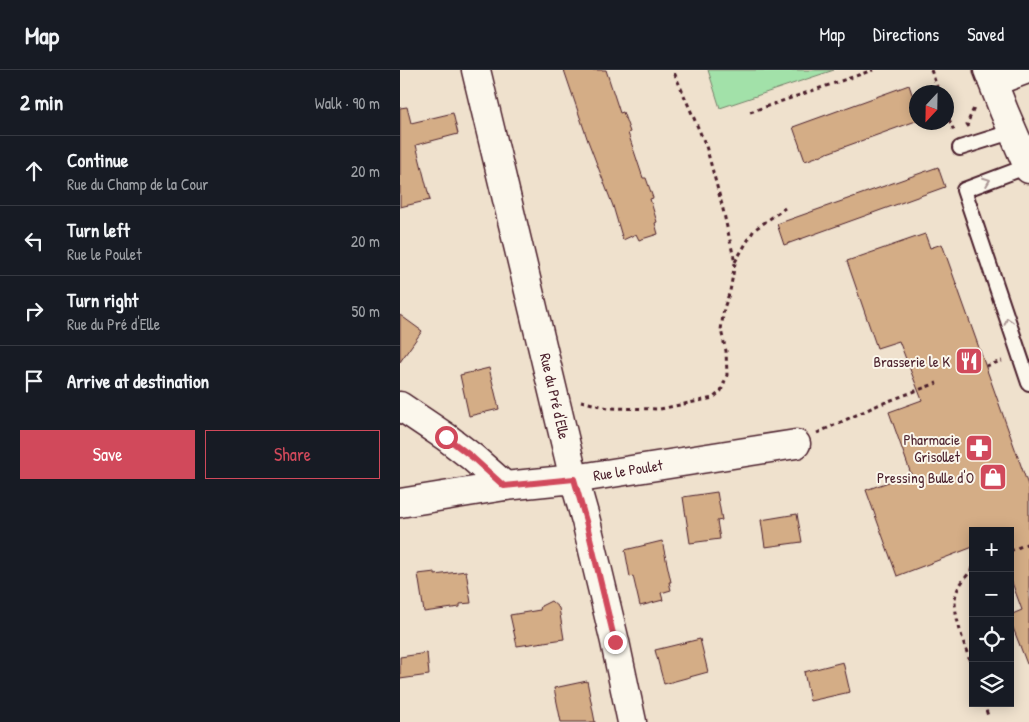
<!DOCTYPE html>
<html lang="en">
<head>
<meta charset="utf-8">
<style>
	:root { --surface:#171b24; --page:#20242c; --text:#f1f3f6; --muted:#9ea1a6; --line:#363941; --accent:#d1495b }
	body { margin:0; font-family:"Patrick Hand",sans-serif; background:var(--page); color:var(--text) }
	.controls { position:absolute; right:15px; bottom:15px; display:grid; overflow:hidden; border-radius:0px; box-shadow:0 2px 12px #0003 }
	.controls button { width:45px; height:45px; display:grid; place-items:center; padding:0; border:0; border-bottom:1px solid var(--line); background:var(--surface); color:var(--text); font:25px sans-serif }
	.compass { position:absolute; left:509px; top:15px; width:45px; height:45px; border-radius:50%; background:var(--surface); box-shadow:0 2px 12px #0003; rotate:202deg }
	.stop { position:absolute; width:15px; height:15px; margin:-11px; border:4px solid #d1495b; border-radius:50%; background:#fff }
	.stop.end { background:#d1495b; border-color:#fff; box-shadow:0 1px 5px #0008 }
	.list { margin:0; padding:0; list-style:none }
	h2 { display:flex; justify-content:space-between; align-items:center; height:65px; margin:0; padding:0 20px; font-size:21px }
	h2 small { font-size:16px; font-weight:400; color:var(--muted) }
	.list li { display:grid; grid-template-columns:32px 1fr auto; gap:15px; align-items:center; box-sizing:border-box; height:70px; padding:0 20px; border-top:1px solid var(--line) }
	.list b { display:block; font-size:19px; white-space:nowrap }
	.list p { margin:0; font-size:16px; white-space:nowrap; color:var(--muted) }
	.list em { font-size:16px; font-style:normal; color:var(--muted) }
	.actions { display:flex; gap:10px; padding:15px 20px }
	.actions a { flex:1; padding:11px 0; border:1px solid var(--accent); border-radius:0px; text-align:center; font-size:18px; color:var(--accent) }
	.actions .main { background:var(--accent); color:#fff }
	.icon { flex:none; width:28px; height:28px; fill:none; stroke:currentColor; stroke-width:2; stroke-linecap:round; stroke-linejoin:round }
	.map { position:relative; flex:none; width:629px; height:652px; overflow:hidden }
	header { display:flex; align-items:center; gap:30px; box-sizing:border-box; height:70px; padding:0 25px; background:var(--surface); border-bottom:1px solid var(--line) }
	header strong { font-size:24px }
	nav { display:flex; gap:28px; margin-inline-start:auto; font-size:18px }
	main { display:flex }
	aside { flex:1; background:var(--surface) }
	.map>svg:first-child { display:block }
</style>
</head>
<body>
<header>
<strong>Map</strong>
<nav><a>Map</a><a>Directions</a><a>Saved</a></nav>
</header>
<main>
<aside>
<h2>2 min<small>Walk · 90 m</small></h2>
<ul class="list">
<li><svg class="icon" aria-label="ahead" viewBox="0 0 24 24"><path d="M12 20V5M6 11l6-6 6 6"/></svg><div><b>Continue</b><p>Rue du Champ de la Cour</p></div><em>20 m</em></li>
<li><svg class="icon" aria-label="left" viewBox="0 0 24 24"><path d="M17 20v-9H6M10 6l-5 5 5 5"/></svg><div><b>Turn left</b><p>Rue le Poulet</p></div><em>20 m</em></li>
<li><svg class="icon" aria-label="right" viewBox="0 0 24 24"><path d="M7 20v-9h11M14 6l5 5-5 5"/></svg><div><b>Turn right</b><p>Rue du Pré d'Elle</p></div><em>50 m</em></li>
<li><svg class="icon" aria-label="arrive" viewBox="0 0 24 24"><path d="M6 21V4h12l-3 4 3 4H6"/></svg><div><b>Arrive at destination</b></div></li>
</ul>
<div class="actions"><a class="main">Save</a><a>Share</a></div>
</aside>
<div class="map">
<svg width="629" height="652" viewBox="0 0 629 652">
	<rect width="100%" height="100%" fill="#efe1cd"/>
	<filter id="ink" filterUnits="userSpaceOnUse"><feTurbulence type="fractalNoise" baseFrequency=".02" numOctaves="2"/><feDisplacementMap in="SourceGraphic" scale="10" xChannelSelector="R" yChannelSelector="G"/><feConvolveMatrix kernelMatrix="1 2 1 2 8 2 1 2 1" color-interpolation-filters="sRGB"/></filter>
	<g filter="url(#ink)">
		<path fill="#a2e1a9" stroke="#76806a" d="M308,0h126l-114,38z"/>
		<g fill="#d4ad86" stroke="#4a1f2b">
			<path d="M164,0h42l14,43 3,-1 7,20 -2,1 15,45h3l7,20 -3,1 7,23 -2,1 3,11 -19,6 -3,-6 -13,6 -10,-34 -25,-65z"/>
			<path d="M509,15l7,21v15l-111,40 -12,-34z"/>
			<path d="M7,37l4,16 42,-10 5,21 -42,11 14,55 -30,7v-99z"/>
			<path d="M538,97l7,20 -161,58 -7,-21z"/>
			<path d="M525,164l5,14 12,-4 87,244v176h-2l-17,-44v-5l12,-5 -12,-33v-46h-37v16l-76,29 -31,-86 45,-16 -22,-62 33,-12 -23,-59 -22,7 -30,-87z"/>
			<path d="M0,245l22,16 -22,31z"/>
			<path d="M89,298l10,41 -30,7 -9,-41z"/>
			<path d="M317,422l5,28 -5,1 3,18 -30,4 -7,-46z"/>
			<path d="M397,444l5,28 -37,5 -4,-27z"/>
			<path d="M262,471l9,41h-2l2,8 -10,3 2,7 -23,6 -7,-30 -3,1 -5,-27z"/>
			<path d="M66,501l5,32 -11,1v3l-36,5 -6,-38 17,-2v3z"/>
			<path d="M151,531l8,7 5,31 -47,7 -7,-31 30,-5 1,-4z"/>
			<path d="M300,569l8,33 -44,12 -9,-34z"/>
			<path d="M27,583l2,22 -29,4v-22z"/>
			<path d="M443,592l7,30 -40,9 -6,-29z"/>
			<path d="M187,611l8,41h-34l-7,-34z"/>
		</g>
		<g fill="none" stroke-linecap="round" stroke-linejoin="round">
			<g stroke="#4a1f2b" stroke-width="18">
				<g id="service">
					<path d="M560,78l54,-17"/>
					<path d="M628,96l-64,24 65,193"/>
				</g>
			</g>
			<g stroke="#4a1f2b" stroke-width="31">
				<g id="minor">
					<path d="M76,0l98,409 12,42 29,121 17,80"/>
					<path d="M593,12l32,-12"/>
					<path d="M0,336l46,31 26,20 33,29"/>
					<path d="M0,433l105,-17 69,-7 222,-35"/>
				</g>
			</g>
			<g stroke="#4a1f2b" stroke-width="31">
				<path id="tertiary" d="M588,0l16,41 25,58"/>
			</g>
			<g stroke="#4a1f2b" stroke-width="3" stroke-dasharray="4 4" stroke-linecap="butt">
				<path d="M531,0l8,22"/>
				<path d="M350,42l123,-42"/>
				<path d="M546,42l8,19"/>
				<path d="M569,57l-2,-3 7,-16"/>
				<path d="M335,192l19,-32 31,-22"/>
				<path d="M586,296l16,-5"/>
				<path d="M181,331l27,7 52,1 53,-11 8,-7 6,-16 -1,-24 -5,-21 3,-22 6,-17 5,-28 -13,-58 -16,-59 -33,-76"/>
				<path d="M417,363l61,-28 59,-22"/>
				<path d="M610,481l19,-8"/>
				<path d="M573,498c-7,9 -14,16 -17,26 -5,17 11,58 17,76"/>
				<path d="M584,633l4,13"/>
			</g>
			<use href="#service" stroke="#fbf7ec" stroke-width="14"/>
			<use href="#minor" stroke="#fbf7ec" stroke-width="28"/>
			<use href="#tertiary" stroke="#fbf7ec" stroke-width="28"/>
		</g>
		<defs><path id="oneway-chevron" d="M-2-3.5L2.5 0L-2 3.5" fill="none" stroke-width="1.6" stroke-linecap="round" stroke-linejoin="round" transform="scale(1.25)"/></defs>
		<g stroke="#ab9695">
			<use href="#oneway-chevron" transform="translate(587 111) rotate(-21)"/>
			<use href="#oneway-chevron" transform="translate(608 251) rotate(-108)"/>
		</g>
	</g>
	<g fill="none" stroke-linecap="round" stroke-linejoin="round" filter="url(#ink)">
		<path stroke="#d1495b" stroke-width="6" d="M46,367l26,20 32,29 70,-7 12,42 29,121"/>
	</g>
	<defs>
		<g id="restaurant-square" transform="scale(1.4375)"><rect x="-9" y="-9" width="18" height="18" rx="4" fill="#d1495b" stroke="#fbf7ec"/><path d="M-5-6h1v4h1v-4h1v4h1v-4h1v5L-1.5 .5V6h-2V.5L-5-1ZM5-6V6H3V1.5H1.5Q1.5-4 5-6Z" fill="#fff"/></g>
		<g id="pharmacy-square" transform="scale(1.4375)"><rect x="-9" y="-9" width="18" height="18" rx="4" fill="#d1495b" stroke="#fbf7ec"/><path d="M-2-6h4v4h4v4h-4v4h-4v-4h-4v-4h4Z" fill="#fff"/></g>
		<g id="shop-square" transform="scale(1.4375)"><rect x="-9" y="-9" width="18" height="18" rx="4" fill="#d1495b" stroke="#fbf7ec"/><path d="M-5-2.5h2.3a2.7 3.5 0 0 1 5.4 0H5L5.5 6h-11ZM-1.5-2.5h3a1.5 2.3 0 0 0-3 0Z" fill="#fff"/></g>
	</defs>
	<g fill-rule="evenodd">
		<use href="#restaurant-square" x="569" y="291"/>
		<use href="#pharmacy-square" x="579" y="378"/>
		<use href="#shop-square" x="593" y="407"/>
	</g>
	<g text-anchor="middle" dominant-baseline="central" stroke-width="4" stroke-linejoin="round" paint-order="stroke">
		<g font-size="15" fill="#4a1f2b" stroke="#fbf7ec" text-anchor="end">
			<text x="550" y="291">Brasserie le K</text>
			<text x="560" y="369">Pharmacie<tspan x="560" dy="17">Grisollet</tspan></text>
			<text x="574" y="407">Pressing Bulle d'O</text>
		</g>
		<g font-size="15" fill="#4a1f2b" stroke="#fbf7ec">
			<text transform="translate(155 326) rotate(77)">Rue du Pré d'Elle</text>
			<text transform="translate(228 400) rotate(-9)">Rue le Poulet</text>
		</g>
	</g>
</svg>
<div class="controls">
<button>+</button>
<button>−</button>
<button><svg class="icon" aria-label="locate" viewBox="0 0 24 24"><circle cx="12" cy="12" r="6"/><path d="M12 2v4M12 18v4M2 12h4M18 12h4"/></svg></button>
<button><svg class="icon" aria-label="layers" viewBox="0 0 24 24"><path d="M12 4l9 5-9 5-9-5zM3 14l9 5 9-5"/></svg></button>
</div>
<svg class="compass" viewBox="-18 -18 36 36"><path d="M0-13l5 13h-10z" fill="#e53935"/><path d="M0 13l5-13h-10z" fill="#9ea1a6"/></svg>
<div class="stop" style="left:46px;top:367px"></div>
<div class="stop end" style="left:215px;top:572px"></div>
</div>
</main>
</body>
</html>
